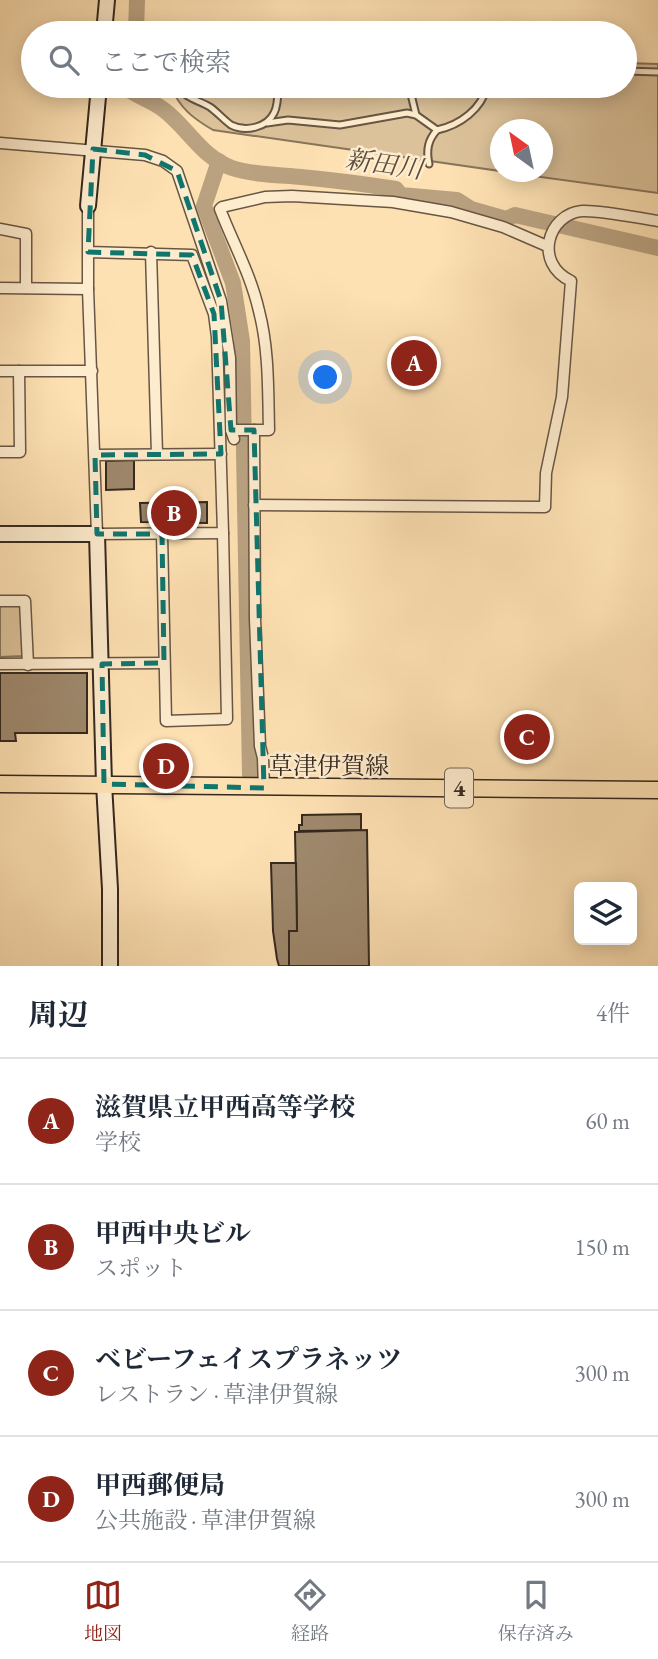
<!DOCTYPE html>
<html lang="ja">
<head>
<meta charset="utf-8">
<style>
	:root { --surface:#fff; --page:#f2f2f3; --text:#1f2937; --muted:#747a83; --line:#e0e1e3; --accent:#8f2418 }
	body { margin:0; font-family:"EB Garamond","Noto Serif JP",serif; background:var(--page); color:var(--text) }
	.controls { position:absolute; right:21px; bottom:21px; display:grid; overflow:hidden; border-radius:10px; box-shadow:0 4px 18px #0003 }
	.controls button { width:63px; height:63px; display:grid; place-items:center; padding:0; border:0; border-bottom:2px solid var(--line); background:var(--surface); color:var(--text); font:35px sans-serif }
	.compass { position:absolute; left:490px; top:119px; width:63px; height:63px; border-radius:50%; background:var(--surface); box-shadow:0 4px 18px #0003; rotate:327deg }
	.you { position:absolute; left:326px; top:378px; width:24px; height:24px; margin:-18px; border:5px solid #fff; border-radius:50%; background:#1a73e8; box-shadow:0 0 0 10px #1a73e833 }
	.badge { display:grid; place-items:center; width:46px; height:46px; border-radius:50%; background:var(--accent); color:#fff; font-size:23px; font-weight:700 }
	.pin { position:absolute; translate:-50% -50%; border:4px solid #fff; box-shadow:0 2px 7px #0006 }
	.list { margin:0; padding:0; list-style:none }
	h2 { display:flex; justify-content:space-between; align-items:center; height:91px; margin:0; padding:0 28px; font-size:30px }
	h2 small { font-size:23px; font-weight:400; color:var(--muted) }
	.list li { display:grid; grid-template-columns:46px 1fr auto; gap:21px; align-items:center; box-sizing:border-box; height:126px; padding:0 28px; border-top:2px solid var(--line) }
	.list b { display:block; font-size:26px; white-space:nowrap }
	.list p { margin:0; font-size:23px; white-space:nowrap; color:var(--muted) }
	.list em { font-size:23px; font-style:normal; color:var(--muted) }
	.icon { flex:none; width:38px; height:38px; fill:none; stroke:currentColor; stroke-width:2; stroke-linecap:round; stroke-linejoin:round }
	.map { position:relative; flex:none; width:658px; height:966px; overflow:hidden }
	.search { position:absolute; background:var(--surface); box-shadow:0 4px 18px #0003; left:21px; right:21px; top:21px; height:77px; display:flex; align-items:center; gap:18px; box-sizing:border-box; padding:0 24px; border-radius:38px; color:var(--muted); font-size:26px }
	.sheet { height:595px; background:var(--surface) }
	nav { display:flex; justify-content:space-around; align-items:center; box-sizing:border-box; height:98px; border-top:2px solid var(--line); background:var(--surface); font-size:19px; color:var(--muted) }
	nav a { display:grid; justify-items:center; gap:4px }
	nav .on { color:var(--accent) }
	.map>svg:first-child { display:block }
</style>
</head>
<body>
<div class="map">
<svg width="658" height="966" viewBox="0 0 658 966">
	<rect width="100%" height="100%" fill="#fee1b3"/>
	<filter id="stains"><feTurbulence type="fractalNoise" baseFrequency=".00286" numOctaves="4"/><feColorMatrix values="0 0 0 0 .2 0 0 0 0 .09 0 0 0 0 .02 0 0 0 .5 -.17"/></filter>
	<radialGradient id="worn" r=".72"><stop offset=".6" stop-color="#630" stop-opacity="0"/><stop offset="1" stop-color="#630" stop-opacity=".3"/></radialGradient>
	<g fill="#dcc29a" stroke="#88755c" stroke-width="2">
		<path d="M625,63l33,1v129l-153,-21h37v-42h-42v41l-287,-41c-19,-11 -34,-22 -42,-44h454z"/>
		<path d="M0,604h18l4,4 1,48 -23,1z"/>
	</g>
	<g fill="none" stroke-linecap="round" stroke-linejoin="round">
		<g stroke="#baa281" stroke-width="16">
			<path d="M136,33l1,-33"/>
			<path d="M123,86c14,11 27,13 41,24 24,18 37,47 68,58 22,7 46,7 69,9 32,3 63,7 95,12l5,6 56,5 14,9 35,10 9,-4 143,33"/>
			<path d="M219,161l-15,45 29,77 9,58 8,434"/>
		</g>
	</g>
	<g fill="#9e886c" stroke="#35281f" stroke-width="2">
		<path d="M134,460v29l-28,1v-29z"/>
		<path d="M207,502v21l-66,-1 -1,-19z"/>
		<path d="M0,673h87v60h-72l1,8h-16z"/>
		<path d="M361,814v16l-62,1v-6h3v-10z"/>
		<path d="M367,830l2,136h-80v-35h8l-2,-99z"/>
		<path d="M271,863h25l1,68h-8v35h-10l-2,-7 -4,-28z"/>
	</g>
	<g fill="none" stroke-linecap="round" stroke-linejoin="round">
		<g stroke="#675644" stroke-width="9">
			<g id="lane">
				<path d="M625,71l33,1"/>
				<path d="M179,86c6,13 20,14 31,21 7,5 14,13 21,18 14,7 36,3 43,-12 4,-7 4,-19 4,-27"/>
				<path d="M409,86l7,29"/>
				<path d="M267,123l21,-3 52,5 67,-12 9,2 21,15c23,-5 45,-21 50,-44"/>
				<path d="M429,164c-3,-14 -1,-24 8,-34"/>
			</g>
		</g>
		<g stroke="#675644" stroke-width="13">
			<g id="street">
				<path d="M0,143l145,12 18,6 14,10 44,130 9,57 1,72 3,9"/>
				<path d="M88,206v83l9,245 126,-1 -6,-196 -3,-23 -22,-59 -104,-3"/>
				<path d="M0,229l26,5v54"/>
				<path d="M151,252l6,202"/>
				<path d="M0,288l88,1"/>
				<path d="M0,371h92"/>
				<path d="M231,430h38c-1,-40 0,-81 -10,-119 -8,-36 -26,-68 -39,-102l2,-2 43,-10 27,-1 101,6 58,10 52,15 44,19"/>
				<path d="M254,430l1,189 5,127 3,12 1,30"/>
				<path d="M0,452h20l-1,-81"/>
				<path d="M95,455l126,-1"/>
				<path d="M254,505l291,2 1,-34 16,-76 9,-116c-38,-18 -23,-67 11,-70 19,-1 56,7 76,10"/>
				<path d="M162,534l4,187 61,-2 -4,-186"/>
				<path d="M0,601h25l3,64"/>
				<path d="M0,664l164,-1"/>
			</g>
		</g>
		<g stroke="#35281f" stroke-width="18">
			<g id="secondary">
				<path d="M104,33l3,-33"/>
				<path d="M88,206l11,-120"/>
				<path d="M0,534h97l7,250 6,105v77"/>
			</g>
		</g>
		<g stroke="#35281f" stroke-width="19">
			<path id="primary" d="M0,784l658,6"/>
		</g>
		<use href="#lane" stroke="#feecce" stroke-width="5"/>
		<use href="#street" stroke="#feecce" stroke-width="10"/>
		<use href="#secondary" stroke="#feecce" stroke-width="14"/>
		<use href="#primary" stroke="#fee1b3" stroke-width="16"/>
	</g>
	<path fill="none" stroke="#0f766e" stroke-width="5" stroke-dasharray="14 9" stroke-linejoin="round" d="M93,149l52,6 32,16 44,130 10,129h23l10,358 -160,-4 -2,-120 62,-1 -2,-129h-65l-2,-79 126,-1 -7,-140 -22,-59 -104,-3z"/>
	<g text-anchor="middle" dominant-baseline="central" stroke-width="5" stroke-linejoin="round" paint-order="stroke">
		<rect fill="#feecce" stroke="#716354" stroke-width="2" x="445" y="768.5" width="28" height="39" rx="5"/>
		<g font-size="23" font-weight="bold" fill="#35281f">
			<text x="459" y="788">4</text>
		</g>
		<g font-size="24" fill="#35281f" stroke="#feecce">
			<text x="329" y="765">草津伊賀線</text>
		</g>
		<g font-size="26" font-style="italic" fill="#5d4d3c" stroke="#feecce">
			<text transform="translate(384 164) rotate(8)">新田川</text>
		</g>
	</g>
	<rect width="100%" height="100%" filter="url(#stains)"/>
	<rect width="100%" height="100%" fill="url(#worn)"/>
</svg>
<div class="controls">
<button><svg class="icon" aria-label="layers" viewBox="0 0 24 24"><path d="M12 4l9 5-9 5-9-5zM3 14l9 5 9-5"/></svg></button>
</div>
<svg class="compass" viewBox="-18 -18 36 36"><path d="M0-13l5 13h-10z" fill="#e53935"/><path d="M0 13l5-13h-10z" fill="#747a83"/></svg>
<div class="you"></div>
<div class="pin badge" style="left:414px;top:363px">A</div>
<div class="pin badge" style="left:174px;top:513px">B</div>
<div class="pin badge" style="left:527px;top:737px">C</div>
<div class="pin badge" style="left:166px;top:766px">D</div>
<div class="search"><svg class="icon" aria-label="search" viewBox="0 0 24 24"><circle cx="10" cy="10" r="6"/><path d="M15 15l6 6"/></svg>ここで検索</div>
</div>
<section class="sheet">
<h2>周辺<small>4件</small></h2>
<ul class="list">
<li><span class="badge">A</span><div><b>滋賀県立甲西高等学校</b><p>学校</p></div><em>60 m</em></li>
<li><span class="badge">B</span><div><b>甲西中央ビル</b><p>スポット</p></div><em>150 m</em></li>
<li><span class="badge">C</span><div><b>ベビーフェイスプラネッツ</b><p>レストラン · 草津伊賀線</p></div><em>300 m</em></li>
<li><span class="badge">D</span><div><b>甲西郵便局</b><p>公共施設 · 草津伊賀線</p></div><em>300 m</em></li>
</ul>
</section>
<nav>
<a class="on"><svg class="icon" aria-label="map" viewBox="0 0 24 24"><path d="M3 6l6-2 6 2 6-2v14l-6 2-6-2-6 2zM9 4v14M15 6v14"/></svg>地図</a>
<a><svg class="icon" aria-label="directions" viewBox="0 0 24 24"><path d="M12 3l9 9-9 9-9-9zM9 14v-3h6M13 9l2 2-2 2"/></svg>経路</a>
<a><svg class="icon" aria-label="saved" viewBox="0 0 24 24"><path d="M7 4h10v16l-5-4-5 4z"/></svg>保存済み</a>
</nav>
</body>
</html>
